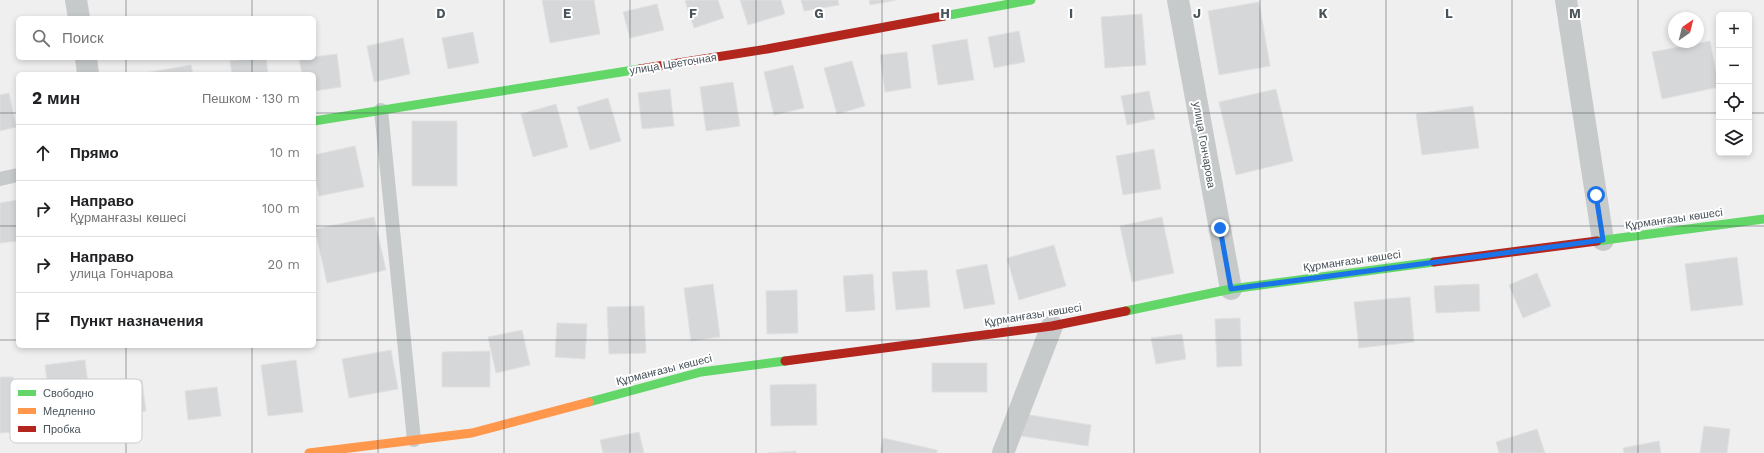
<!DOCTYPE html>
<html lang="ru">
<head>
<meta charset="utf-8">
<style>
	:root { --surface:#fff; --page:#f2f2f2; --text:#202124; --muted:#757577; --line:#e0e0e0 }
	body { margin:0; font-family:"Work Sans",sans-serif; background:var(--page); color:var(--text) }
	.controls { position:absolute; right:12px; top:12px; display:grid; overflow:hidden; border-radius:6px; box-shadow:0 2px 6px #0003 }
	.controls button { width:36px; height:36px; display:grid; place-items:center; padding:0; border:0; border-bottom:1px solid var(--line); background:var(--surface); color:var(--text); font:20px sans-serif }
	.compass { position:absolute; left:1668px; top:12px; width:36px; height:36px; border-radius:50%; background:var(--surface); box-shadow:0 2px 6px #0003; rotate:35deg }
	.stop { position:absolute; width:12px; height:12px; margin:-9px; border:3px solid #1a73e8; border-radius:50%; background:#fff }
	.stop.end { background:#1a73e8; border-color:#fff; box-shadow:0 1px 4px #0008 }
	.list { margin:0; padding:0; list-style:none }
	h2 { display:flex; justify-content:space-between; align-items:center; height:52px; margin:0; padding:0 16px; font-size:17px }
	h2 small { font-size:13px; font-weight:400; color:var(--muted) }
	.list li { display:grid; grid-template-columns:26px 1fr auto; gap:12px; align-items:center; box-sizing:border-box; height:56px; padding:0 16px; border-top:1px solid var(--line) }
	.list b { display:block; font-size:15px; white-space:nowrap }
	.list p { margin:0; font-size:13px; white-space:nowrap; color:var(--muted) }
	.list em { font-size:13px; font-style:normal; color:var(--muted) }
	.icon { flex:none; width:22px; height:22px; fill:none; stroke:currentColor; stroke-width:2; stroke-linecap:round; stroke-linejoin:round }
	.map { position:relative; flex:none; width:1764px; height:453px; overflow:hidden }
	.search { position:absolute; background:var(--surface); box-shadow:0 2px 6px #0003; left:16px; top:16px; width:300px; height:44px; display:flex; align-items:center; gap:10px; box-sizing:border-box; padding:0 14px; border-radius:6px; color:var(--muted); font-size:15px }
	.panel { position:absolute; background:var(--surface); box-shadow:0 2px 6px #0003; left:16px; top:72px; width:300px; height:276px; border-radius:6px }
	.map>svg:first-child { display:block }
</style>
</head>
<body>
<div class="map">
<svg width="1764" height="453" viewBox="0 0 1764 453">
	<rect width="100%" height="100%" fill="#f0efef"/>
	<g fill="#d6d7d8" stroke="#e1e1e2">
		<path d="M542,0h52l6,34 -50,9z"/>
		<path d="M688,0h30l6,18 -30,10 -9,-27z"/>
		<path d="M740,0h41l4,14 -37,11z"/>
		<path d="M801,0h37l1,5 -35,6z"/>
		<path d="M869,0h28l-27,5z"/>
		<path d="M1259,2l11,64 -51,9 -11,-64z"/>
		<path d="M657,4l7,26 -34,8 -7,-26z"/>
		<path d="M1142,14l4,51 -41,3 -4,-51z"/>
		<path d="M1019,31l6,31 -31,6 -6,-31z"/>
		<path d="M473,32l6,31 -31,6 -6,-31z"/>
		<path d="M403,38l7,36 -36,8 -7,-36z"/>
		<path d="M967,39l7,41 -36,5 -6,-40z"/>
		<path d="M1710,41l9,46 -57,12 -10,-47z"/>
		<path d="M907,52l4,36 -26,4 -5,-37z"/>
		<path d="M337,54l4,33 -27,4v-17h-12l-3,-15z"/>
		<path d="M253,58h13l2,16h-36l-2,-13z"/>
		<path d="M852,61l13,45 -28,8 -13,-46z"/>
		<path d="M191,65l2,9h-54z"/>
		<path d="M793,65l11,43 -30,7 -10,-43z"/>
		<path d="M733,82l7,44 -34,5 -6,-44z"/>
		<path d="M670,89l4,37 -32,3 -4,-36z"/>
		<path d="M1276,89l17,72 -57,14 -17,-73z"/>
		<path d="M1149,91l6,28 -28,6 -6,-29z"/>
		<path d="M9,93l7,34 -16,4v-36z"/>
		<path d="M608,98l13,43 -31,9 -13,-43z"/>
		<path d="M556,104l12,43 -35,10 -12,-43z"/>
		<path d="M1473,106l6,42 -57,7 -6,-41z"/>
		<rect x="412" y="121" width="45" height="65"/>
		<path d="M355,146l9,41 -45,9 -5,-25v-16z"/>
		<path d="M1154,149l7,40 -38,6 -7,-39z"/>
		<path d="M17,200l1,41 -18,2v-40z"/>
		<path d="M374,217l12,53 -59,13 -12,-54z"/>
		<path d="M1162,217l12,56 -42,9 -12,-56z"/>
		<path d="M1054,245l12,41 -47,14 -12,-42z"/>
		<path d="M1737,257l6,48 -52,6 -6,-47z"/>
		<path d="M987,264l8,40 -31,5 -8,-39z"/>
		<path d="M927,270l3,37 -34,3 -4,-38z"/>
		<path d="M1537,273l14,33 -28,12 -14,-33z"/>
		<path d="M873,274l2,36 -29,2 -3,-36z"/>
		<path d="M713,284l7,53 -29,4 -7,-53z"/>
		<path d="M1479,284l1,27 -44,2 -2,-27z"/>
		<path d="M797,290l1,43 -31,1 -1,-43z"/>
		<path d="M1410,297l4,45 -55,6 -5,-46z"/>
		<path d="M644,306l2,47 -37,1 -2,-47z"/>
		<path d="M1240,318l2,48 -25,1 -2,-48z"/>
		<path d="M557,323l30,1 -2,35 -30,-2z"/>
		<path d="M522,330l8,35 -34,8 -8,-36z"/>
		<path d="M1182,334l4,25 -30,5 -5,-26z"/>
		<path d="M391,350l7,39 -49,9 -7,-39z"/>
		<path d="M490,351v36h-48v-35z"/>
		<path d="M85,360l7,56 -40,4 -7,-55z"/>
		<path d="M296,360l7,52 -35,4 -7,-51z"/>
		<rect x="932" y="363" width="55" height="29"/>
		<path d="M0,377h13l4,55 -17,1z"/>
		<path d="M142,380l4,31 -32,4 -4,-31z"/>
		<path d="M816,384l1,41 -46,1 -1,-41z"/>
		<path d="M217,387l4,29 -33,4 -3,-29z"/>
		<path d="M1024,414l67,11 -3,21 -67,-10z"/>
		<path d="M1704,426l26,3 -3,24h-27z"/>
		<path d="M1537,429l8,24h-46l-3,-11z"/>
		<path d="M639,432l5,21h-41l-3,-13z"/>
		<path d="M883,438l54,12v3h-57z"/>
		<path d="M1659,441l2,12h-37l-1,-5z"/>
		<path d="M796,451v2h-29z"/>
	</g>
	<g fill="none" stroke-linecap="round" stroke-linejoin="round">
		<g stroke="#c7cacb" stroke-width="14">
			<path d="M381,110l33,330"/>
			<path d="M0,179l18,-4"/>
		</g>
		<g stroke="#c7cacb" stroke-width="22">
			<path d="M76,0l3,18"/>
			<path d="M1178,0l53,289"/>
			<path d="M1566,0l37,240"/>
			<path d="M86,58l2,16"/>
			<path d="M1003,453l49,-127"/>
		</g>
		<g stroke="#63d668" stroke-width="9">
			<path d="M944,16l87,-16"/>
			<path d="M314,121l326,-52"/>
			<path d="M1597,241l167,-22"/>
			<path d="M1126,311l105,-22 203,-27"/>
			<path d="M589,402l112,-30 84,-11"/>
		</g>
		<path stroke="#ff974d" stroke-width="9" d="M309,453l163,-20 117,-31"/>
		<g stroke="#b3261e" stroke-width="9">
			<path d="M640,69l127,-20 177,-33"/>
			<path d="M1434,262l163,-21"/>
			<path d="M785,361l267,-35 74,-15"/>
		</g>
	</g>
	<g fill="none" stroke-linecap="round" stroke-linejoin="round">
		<path stroke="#1a73e8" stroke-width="5" d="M1220,228l11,61 372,-49 -7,-45"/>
	</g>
	<path fill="none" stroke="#48535a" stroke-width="1" stroke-opacity="0.55" d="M126,0v18M252,0v18M378,0v453M504,0v453M630,0v453M756,0v453M882,0v453M1008,0v453M1134,0v453M1260,0v453M1386,0v453M1512,0v453M1638,0v453M126,58v16M252,58v16M0,113h18M314,113h1405M1749,113h15M0,226h18M314,226h1450M0,340h18M314,340h1450M126,346v107M252,346v107"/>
	<g text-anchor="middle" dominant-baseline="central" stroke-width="4" stroke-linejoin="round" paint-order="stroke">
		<g font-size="11" fill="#48535a" stroke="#fff">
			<text transform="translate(673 64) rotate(-9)">улица Цветочная</text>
			<text transform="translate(1204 145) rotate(80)">улица Гончарова</text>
			<text transform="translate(1674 219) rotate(-8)">Құрманғазы көшесі</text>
			<text transform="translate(1352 261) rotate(-8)">Құрманғазы көшесі</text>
			<text transform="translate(1033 315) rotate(-9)">Құрманғазы көшесі</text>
			<text transform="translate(664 370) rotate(-14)">Құрманғазы көшесі</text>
		</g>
	</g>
	<rect x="10" y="379" width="132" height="64" rx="6" fill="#fff" stroke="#c8cbce" stroke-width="1"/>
	<rect x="18" y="390" width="18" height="6" fill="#63d668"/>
	<rect x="18" y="408" width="18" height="6" fill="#ff974d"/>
	<rect x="18" y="426" width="18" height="6" fill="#b3261e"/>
	<g font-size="11" fill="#48535a">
		<text x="43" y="397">Свободно</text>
		<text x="43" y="415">Медленно</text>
		<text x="43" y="433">Пробка</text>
	</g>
	<g font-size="13" text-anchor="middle" font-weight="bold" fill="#48535a" stroke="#fff" stroke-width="4" stroke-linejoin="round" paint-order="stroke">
		<text x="441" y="18">D</text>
		<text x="567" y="18">E</text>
		<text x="693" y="18">F</text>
		<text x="819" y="18">G</text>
		<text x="945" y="18">H</text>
		<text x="1071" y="18">I</text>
		<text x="1197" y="18">J</text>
		<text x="1323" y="18">K</text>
		<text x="1449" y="18">L</text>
		<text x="1575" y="18">M</text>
	</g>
</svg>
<div class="controls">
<button>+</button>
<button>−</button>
<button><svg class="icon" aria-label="locate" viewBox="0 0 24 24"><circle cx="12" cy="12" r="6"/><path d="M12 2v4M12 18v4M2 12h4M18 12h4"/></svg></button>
<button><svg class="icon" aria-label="layers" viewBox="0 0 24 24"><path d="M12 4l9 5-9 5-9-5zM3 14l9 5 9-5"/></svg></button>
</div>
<svg class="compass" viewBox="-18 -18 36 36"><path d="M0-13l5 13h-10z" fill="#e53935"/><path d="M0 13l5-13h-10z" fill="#757577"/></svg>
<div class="stop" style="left:1596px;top:195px"></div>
<div class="stop end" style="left:1220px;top:228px"></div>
<div class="search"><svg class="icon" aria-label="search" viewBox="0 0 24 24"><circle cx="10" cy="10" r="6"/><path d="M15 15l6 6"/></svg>Поиск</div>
<section class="panel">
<h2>2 мин<small>Пешком · 130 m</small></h2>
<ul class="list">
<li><svg class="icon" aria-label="ahead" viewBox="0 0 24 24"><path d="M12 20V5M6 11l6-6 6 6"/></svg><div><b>Прямо</b></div><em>10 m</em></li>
<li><svg class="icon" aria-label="right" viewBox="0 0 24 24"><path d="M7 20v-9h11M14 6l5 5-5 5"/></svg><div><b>Направо</b><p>Құрманғазы көшесі</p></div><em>100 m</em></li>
<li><svg class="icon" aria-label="right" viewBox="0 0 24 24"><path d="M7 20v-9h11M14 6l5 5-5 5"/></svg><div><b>Направо</b><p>улица Гончарова</p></div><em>20 m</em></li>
<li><svg class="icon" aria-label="arrive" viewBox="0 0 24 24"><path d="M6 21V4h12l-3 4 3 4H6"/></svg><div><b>Пункт назначения</b></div></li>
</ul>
</section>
</div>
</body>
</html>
